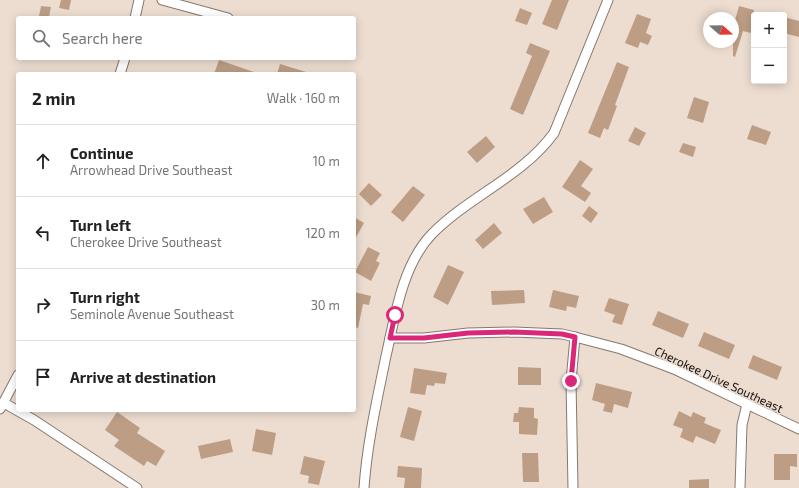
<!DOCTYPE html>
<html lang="en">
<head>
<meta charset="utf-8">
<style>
	:root { --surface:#fff; --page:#f2f2f2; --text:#222; --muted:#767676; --line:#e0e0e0 }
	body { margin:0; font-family:"Exo 2",sans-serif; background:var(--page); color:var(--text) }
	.controls { position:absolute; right:12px; top:12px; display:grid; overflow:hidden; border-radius:4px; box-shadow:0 2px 10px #0003 }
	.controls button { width:36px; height:36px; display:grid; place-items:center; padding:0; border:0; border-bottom:1px solid var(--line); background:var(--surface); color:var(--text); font:20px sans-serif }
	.compass { position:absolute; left:703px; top:12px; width:36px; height:36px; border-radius:50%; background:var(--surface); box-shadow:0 2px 10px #0003; rotate:110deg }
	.stop { position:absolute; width:12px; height:12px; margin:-9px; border:3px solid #db2777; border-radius:50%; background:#fff }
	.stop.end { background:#db2777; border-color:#fff; box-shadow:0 1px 4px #0008 }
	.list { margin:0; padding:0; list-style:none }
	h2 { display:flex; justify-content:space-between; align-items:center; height:52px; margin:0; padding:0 16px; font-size:17px }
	h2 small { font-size:13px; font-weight:400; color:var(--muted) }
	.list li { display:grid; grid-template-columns:26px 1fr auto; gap:12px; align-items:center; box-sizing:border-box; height:72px; padding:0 16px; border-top:1px solid var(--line) }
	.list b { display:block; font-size:15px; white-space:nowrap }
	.list p { margin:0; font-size:13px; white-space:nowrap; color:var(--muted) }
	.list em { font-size:13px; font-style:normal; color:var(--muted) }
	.icon { flex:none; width:22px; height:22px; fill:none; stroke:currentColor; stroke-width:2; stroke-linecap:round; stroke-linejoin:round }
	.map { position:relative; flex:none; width:799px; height:488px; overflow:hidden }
	.search { position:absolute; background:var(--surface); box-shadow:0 2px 10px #0003; left:16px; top:16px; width:340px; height:44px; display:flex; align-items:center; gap:10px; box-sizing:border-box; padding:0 14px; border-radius:4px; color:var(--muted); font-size:15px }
	.panel { position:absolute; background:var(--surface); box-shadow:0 2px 10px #0003; left:16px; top:72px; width:340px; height:340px; border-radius:4px }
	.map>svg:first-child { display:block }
</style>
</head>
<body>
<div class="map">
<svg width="799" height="488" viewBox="0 0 799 488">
	<rect width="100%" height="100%" fill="#edddd1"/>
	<g fill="#bd9e85">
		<path d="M61,0h10l-2,10 -10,-2z"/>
		<path d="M552,0h17l-12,30 -15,-6z"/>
		<path d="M41,6l10,1 -2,10 -10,-1z"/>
		<path d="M739,6l15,4v19h-1l-2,4 -8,-2 -8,26 -2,-1v-29z"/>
		<path d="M520,8l12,5 -5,12 -12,-4z"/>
		<path d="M637,14l14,5 -5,14 6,3 -4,9 -8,-3 -2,6 -13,-5z"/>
		<path d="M784,17l15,4v16l-15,-4z"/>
		<path d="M530,43l20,8 -27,64 -13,-6 22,-53 -6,-3z"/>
		<path d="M219,60l38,13v1h-43z"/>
		<path d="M617,62l12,5 -14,38 2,1 -9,24 -4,-2 -4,10 -12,-5z"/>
		<path d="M280,64l26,8v2h-29z"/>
		<path d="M694,97l15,5 -6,21 -16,-5z"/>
		<path d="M752,125l19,7 -5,13 -19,-6z"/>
		<path d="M635,127l11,6 -7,13 -11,-5z"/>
		<path d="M486,136l9,11 -18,16 -10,-11z"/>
		<path d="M683,143l13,4 -3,10 -14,-5z"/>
		<path d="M580,160l13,9 -12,17 10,7 -6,9 -23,-15z"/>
		<path d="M369,183l13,12 -11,11 -12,-12z"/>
		<path d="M413,186l12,9 -22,27 -12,-10z"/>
		<path d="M544,197l9,15 -20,12 -10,-15z"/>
		<path d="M589,206l9,7 -7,10 -9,-7z"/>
		<path d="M354,217l10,6 -10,18z"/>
		<path d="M494,223l8,10 -19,16 -8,-9z"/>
		<path d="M368,247l12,6 -4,8 4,2 -9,18 -16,-9z"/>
		<path d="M448,265l16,7 -16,33 -15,-8z"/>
		<path d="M524,290l1,13 -33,2 -1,-14z"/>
		<path d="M553,290l26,6 -3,12 -9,-2 -1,5 -17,-4z"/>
		<path d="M354,292l17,4 -2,9 -6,-1 -5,24 -4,-1z"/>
		<path d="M609,298l20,6 -7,21 -10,-3 3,-7 -11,-4z"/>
		<path d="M658,311l31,13 -6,14 -31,-13z"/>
		<path d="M704,332l31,13 -6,14 -31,-13z"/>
		<path d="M753,355l29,12 -5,13 -29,-12z"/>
		<path d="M518,367l23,1v17h-23z"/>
		<path d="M414,368l33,5 -2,11 -10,-1 -1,3 -7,-1 -2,10 -15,-2z"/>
		<path d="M596,383l36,9 -4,16 -14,-4 -2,9 -9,-2 2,-7 -13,-4z"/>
		<path d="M408,407l14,4 -8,30 -14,-4z"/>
		<path d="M519,407l15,1v10l4,1 -1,16 -18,-1v-12h-6l1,-9h4z"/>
		<path d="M679,411l12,6 2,-5 13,6 -2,5 17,7 -6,14 -19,-8 -3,7 -13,-6 3,-8 -10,-4z"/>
		<path d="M117,412l23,16 -3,5 28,18 -9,15 -9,-5 -3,5 -30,-20 5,-6 -14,-10z"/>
		<path d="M256,429l20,4 -4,22 -20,-4z"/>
		<path d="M230,439l3,13 -32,7 -3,-13z"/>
		<path d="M522,453h16l1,29h-16z"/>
		<path d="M774,454h23v13l-7,-1v14h-16z"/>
		<path d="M304,456l21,5 -6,24 -11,-2 1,-7 -9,-2z"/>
		<path d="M398,466l24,2 -1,20h-17l1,-10 -8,-1z"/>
		<path d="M709,479v9h-20v-8z"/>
	</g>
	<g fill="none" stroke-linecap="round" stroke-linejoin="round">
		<g stroke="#86786d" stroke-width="11">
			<g id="minor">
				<path d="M162,0l66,18"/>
				<path d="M135,18l4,-18"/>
				<path d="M120,74l5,-16"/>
				<path d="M390,338h34l44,-5 46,-1 48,2 13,3 46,12 53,20 125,60"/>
				<path d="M4,403l30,17 103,68"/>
				<path d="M0,409l18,-34"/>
				<path d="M364,488c3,-44 13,-88 22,-132 9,-39 16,-90 45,-121 38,-39 91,-58 123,-102l54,-133"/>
				<path d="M573,488l-2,-107 4,-44"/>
				<path d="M740,488l2,-63 5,-21"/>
			</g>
		</g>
		<use href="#minor" stroke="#fff" stroke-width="9"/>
	</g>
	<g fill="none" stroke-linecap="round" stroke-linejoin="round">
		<path stroke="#db2777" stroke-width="5" d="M395,315l-5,23h34l44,-5 46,-1 48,2 13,3 -4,44"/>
	</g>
	<g text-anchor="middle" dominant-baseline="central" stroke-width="3" stroke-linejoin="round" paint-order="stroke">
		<g font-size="12" fill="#140f0b" stroke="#edddd1">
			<text transform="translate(719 379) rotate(25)">Cherokee Drive Southeast</text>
		</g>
	</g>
</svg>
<div class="controls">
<button>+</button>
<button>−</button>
</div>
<svg class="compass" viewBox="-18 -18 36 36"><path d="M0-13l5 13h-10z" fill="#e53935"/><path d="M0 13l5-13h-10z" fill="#767676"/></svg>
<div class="stop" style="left:395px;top:315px"></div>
<div class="stop end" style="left:571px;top:381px"></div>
<div class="search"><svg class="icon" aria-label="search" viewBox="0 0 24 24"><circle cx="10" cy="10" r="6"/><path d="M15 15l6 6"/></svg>Search here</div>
<section class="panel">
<h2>2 min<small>Walk · 160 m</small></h2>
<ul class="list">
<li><svg class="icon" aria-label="ahead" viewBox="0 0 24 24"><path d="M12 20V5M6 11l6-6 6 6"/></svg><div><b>Continue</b><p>Arrowhead Drive Southeast</p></div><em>10 m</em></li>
<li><svg class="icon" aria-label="left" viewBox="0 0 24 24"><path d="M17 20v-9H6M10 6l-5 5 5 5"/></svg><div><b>Turn left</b><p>Cherokee Drive Southeast</p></div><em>120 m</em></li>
<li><svg class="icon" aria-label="right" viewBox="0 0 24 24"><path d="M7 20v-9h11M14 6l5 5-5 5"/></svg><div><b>Turn right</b><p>Seminole Avenue Southeast</p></div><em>30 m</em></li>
<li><svg class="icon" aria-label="arrive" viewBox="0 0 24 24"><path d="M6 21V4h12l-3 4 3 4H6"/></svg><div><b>Arrive at destination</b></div></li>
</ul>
</section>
</div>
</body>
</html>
